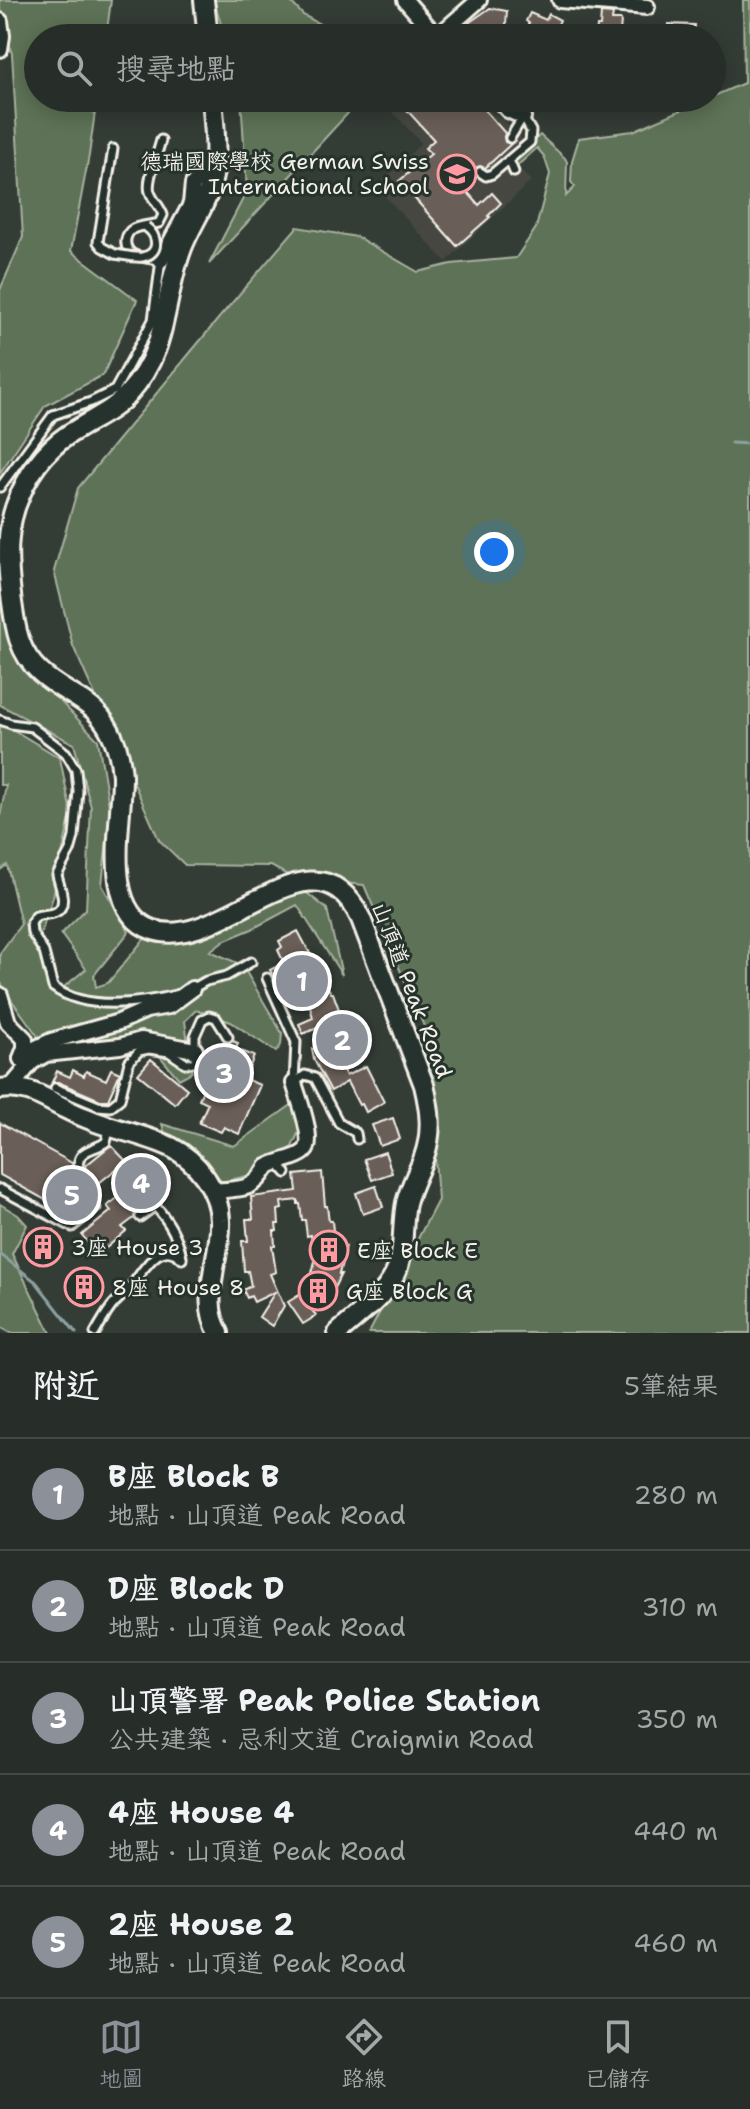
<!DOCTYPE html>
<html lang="zh-TW">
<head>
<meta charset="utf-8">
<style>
	:root { --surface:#272d28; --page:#333934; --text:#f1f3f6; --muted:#a4a8a8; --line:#434945; --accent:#8c9099 }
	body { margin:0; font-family:"Shantell Sans","LXGW WenKai TC",sans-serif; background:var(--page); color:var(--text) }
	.you { position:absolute; left:494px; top:552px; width:28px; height:28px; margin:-20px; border:6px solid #fff; border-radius:50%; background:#1a73e8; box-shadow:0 0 0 12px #1a73e833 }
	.badge { display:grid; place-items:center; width:52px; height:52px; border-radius:50%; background:var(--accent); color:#fff; font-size:26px; font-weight:700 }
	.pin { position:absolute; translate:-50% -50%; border:4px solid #fff; box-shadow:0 2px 8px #0006 }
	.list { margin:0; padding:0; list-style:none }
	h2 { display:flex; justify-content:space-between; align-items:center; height:104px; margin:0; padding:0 32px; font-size:34px }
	h2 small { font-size:26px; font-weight:400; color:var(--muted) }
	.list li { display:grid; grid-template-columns:52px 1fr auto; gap:24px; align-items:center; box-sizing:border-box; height:112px; padding:0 32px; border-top:2px solid var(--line) }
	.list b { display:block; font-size:30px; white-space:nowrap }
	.list p { margin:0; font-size:26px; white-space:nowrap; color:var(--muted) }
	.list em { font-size:26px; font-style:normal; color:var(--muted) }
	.icon { flex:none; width:44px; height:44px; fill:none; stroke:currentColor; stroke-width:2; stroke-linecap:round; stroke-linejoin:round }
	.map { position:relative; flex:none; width:750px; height:1333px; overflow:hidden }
	.search { position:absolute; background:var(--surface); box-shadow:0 4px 20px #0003; left:24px; right:24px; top:24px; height:88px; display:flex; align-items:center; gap:20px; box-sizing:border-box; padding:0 28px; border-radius:44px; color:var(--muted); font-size:30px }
	.sheet { height:664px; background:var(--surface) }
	nav { display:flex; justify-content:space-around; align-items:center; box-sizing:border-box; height:112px; border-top:2px solid var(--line); background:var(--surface); font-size:22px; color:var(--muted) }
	nav a { display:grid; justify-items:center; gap:4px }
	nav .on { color:var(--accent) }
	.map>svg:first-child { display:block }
</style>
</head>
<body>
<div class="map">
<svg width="750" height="1333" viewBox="0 0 750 1333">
	<rect width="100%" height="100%" fill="#343c36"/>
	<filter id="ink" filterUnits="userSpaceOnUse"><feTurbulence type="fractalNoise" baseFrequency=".0125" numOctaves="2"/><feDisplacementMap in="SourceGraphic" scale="16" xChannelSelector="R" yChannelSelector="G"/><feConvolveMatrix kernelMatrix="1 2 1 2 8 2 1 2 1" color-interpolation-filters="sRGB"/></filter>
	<g filter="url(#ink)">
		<path fill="#444640" d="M383,98h93l14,14 15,9 24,25 -17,16 19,19 -85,81 -70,-75 45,-44 -40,-43z"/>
		<g fill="#5d7256" stroke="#a8b29f" stroke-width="2">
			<path d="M0,0h111l-5,38h-68v60h59l-8,57 -18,96 66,49 -34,75 -58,31 -45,67v-183l23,-53 -11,-183 -12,-46z"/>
			<path d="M214,0h75l14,15 42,23h-120z"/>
			<path d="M743,0h7v1333h-381l69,-133 -12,-169 -62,-146 -71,-7 -22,-12 -86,-1 -26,-25 -86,-194 -19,-75 24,-83 141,-170 78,-91 60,10 61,35 33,-8 65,-6 20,-30 14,-54 -6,-18 -7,-8 -20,18 -5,-4 28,-27 25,23 2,4 -1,34 9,-9 -4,-5 1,-21 7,-23 54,-7 111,-48z"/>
			<path d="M241,98h121l-153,166 38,-73z"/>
			<path d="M2,601l9,42 18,32 31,26 38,39 12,72 -8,73 27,47 -35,43 2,12 12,-4 36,-44 35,2 124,-51 24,19 15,66 -45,-70 -45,24 -29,12 -13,10 32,14 40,68 -1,12 -5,7 -45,-30 -35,-12 -11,11 7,51 -13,7 -36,-43h-15l-18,13 -70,14 -3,-28 -32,-44 -5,-10v-28l21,-29 -14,-59 -7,5v-53l6,-32h-6v-63l60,36 11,55 -18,84 -14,41 21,52 26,-21 -25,-35 25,-25 5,-102 -17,-63 -74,-39v-102z"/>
			<path d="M297,1101l4,26 -10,22 -36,25 -42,10 -46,-43 -5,-17 72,22z"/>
			<path d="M0,1204l18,11 9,10 -15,29 39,79h-40l-11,-6z"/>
		</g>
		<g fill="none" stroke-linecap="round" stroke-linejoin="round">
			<g stroke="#8da1a0" stroke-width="3">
				<path d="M731,443l19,1"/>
				<path d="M0,1254l36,28 40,51"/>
			</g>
		</g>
		<g fill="#6b5f59" stroke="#f4f1e8" stroke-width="2">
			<path d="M490,8l17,3 -2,27h-38l-1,-9 4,-7z"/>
			<path d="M530,13l16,7 3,-6 11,6 -8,18h-30l7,-15 -3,-2z"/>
			<path d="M601,13l12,1 -1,6h9l-1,13h-8v5h-16l1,-12h3z"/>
			<path d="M668,24l26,1 -1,13h-26z"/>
			<path d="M396,98h78l31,35 -1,4 1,5 6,2 -26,24 -5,-2 -5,2 -1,4 1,4 -12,11 16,18 13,-12 9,10 -13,13 2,1 -33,29 -58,-65 32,-27 -6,-6 9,-8z"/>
			<path d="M298,931l33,62h2l11,30 4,-1 6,22 -21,6 13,26 20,-10 18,36 -18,10 -4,-8 -3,1 -12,-23 -16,9 -17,-31 -2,-11 15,-4 -5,-19 -19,8 -4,-10 14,-6 -3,-12 2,-7 -10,-4 -6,-11 -14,8 -12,-22 14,-7 -6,-13 4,-3 -3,-6z"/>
			<path d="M233,1041l5,2 -2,6 18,7 -9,23 15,6 -21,49 -15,-7 -3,5 -22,-9 9,-20 -9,-4 18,-42 4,2 7,-16z"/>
			<path d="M151,1059l36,30 -12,15 -37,-30z"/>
			<path d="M111,1069l9,4 -12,27h-8l-42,-18h-6l5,-11 13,6 3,-7 11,6 2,-5 20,9z"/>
			<path d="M393,1118l7,21 -20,7 -8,-21z"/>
			<path d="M0,1123l72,40 1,9 12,11 5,-1 2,-6 -7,-10 26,-21 15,16 -60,49 -1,-2 -6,5 -8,-10 -51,-28z"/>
			<path d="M385,1152l7,21 -20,7 -8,-21z"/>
			<path d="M145,1171l11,14 -26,21 5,7 -1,5 -12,9 4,4 -28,24 -16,-20 29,-24 -4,-5 16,-13 -3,-4z"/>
			<path d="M322,1172l3,34h2l2,15h3l2,19h4l1,7 7,-1 -7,28h2l-15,30 -24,-12 10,-19 3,-12 -4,-26 -4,1 -2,-16h-3l-2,-16h-2v-4l-17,2 1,7 -4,1 1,14h-3l1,7h-3l1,15h-3l4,26 -6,2 14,32 -12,20 -13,-9 16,-25 -21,10 -3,-6 -4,2 -4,-8 8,-4 -3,-15h-4l-2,-30h6l-2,-22h7l-2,-22 46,-6 -2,-16z"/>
			<path d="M376,1186l7,21 -20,7 -7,-21z"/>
			<path d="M54,1230l3,21 -27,4 -2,-12 7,-2 -1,-8z"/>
			<path d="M79,1272l8,9 3,-2 11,14 -15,12 -19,-23z"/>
			<path d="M301,1294l15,22 -13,8 -15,-22z"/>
		</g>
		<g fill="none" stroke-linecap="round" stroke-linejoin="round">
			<g stroke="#f4f1e8" stroke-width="13">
				<g id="service">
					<path d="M113,149l-15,93 4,5 13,7"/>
					<path d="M509,160l5,12"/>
					<path d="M480,172l6,4 6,-2 38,-32 1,-11 -8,-14 -13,21"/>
					<path d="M0,487l53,-72 38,-13 24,-12 38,-70 8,-60c-13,-2 -38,-1 -35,-21 1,-4 3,-8 7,-10 4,-3 19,-4 26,-6l4,-8c-3,-9 -10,-14 -13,-23 -4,-11 8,-39 11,-52"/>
					<path d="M0,720l11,4 21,3 34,26 10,17 2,21 -4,46 -4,14 -13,24c2,10 12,30 -1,37 -6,3 -14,2 -20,4l-5,7 1,10 12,19 9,35c33,25 90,16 127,7"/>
					<path d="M267,978l29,64 -2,41"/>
					<path d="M192,989l14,-8 21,-5 24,-14"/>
					<path d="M294,1083l11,-8 10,3 24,45 17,10 1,6"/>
					<path d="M55,1088l43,18 12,1 10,-8 9,-37 10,-11 10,-2 20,3 16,11h8l2,-2v-25l7,-16 7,-4 7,2 12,19"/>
					<path d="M274,1164l6,2 6,7"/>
					<path d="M86,1177l-8,-9c0,-20 15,-17 28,-26l4,-15"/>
					<path d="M0,1189l72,38 24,-19"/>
					<path d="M140,1217l15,-11c14,15 23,30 27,51"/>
					<path d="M95,1333c5,-9 11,-19 17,-27 6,-7 13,-12 18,-19 13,-15 30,-51 52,-28"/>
				</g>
			</g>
			<g stroke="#f4f1e8" stroke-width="20">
				<g id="minor">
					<path d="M405,0l33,38"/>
					<path d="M560,0l87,7"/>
					<path d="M0,21l2,15 -2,13"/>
					<path d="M437,37l42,-37"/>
					<path d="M497,98l11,12 15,7"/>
					<path d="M161,260l30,-56 2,-20 8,-4 11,1"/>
					<path d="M0,995l8,27 17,17v9l-4,10"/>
					<path d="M21,1059l15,-11 15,-7 68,-19 27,-12 23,-4 23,-17"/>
					<path d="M10,1088l22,-26 14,-8 74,-8 21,-6 54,10"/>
					<path d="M212,1191c28,-3 40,2 55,-24 11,-7 27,-7 37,-15 12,-10 -6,-55 -10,-69"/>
				</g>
			</g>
			<g stroke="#f4f1e8" stroke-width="24">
				<g id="secondary">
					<path d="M204,0l4,38"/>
					<path d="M212,98c2,26 6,53 1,78 -5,27 -22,48 -31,72 -20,52 -12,101 -54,146 -14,16 -31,23 -49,34 -27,15 -47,38 -59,67 -15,33 -13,65 -9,100 4,30 6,56 29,77 28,26 58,27 74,68 5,12 7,23 8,35 1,44 -23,137 31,155 69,23 162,-111 208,-11l63,166c6,25 9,47 0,72 -6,16 -14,30 -18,46 -5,24 0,51 -12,73 -12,23 -37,40 -56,57"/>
					<path d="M0,1089c28,-4 45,10 68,21 9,5 19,8 28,12 25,9 52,14 75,25 27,14 48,43 49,73 1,16 -3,32 -6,48 -4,24 -7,44 5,65"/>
				</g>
			</g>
			<use href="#service" stroke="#26332d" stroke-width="7"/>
			<use href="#minor" stroke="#26332d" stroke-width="14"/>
			<use href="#secondary" stroke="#26332d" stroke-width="18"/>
			<g stroke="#f4f1e8" stroke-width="13" stroke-linecap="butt">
				<path id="service-bridge" d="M115,254c8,1 19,4 27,3 19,-3 16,-22 4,-30"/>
			</g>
			<use href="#service-bridge" stroke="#26332d" stroke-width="7"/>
		</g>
	</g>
	<defs>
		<g id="school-ring" transform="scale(2)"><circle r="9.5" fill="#26332d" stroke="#ff9aa2" stroke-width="1.5"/><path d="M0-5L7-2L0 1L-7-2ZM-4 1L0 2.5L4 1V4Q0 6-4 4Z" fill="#ff9aa2"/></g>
		<g id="building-ring" transform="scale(2)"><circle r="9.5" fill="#26332d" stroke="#ff9aa2" stroke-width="1.5"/><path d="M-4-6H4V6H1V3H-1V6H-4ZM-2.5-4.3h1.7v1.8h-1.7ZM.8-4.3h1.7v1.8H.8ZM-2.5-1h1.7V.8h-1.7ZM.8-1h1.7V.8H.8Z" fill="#ff9aa2"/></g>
	</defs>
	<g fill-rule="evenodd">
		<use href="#school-ring" x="457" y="174"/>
		<use href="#building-ring" x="43" y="1247"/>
		<use href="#building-ring" x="329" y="1250"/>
		<use href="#building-ring" x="84" y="1287"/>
		<use href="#building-ring" x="318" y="1291"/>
	</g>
	<g text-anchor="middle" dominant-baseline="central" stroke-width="6" stroke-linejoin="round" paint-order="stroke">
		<g font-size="22" fill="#f4f1e8" stroke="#26332d" text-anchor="start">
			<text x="429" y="161" text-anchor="end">德瑞國際學校 German Swiss<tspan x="429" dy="25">International School</tspan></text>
			<text x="71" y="1247">3座 House 3</text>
			<text x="357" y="1250">E座 Block E</text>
			<text x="112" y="1287">8座 House 8</text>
			<text x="346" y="1291">G座 Block G</text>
		</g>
		<g font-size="22" fill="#f4f1e8" stroke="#26332d">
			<text transform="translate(412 990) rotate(69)">山頂道 Peak Road</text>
		</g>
	</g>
</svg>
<div class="you"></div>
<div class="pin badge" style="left:302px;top:981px">1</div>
<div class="pin badge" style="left:342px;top:1040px">2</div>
<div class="pin badge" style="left:224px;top:1073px">3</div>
<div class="pin badge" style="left:141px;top:1183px">4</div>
<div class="pin badge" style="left:72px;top:1195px">5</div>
<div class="search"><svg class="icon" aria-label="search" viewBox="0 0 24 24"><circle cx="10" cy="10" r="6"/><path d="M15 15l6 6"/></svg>搜尋地點</div>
</div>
<section class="sheet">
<h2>附近<small>5筆結果</small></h2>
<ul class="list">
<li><span class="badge">1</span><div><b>B座 Block B</b><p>地點 · 山頂道 Peak Road</p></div><em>280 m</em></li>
<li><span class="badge">2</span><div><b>D座 Block D</b><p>地點 · 山頂道 Peak Road</p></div><em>310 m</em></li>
<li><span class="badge">3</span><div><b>山頂警署 Peak Police Station</b><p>公共建築 · 忌利文道 Craigmin Road</p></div><em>350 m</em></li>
<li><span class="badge">4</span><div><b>4座 House 4</b><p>地點 · 山頂道 Peak Road</p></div><em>440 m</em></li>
<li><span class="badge">5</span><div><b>2座 House 2</b><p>地點 · 山頂道 Peak Road</p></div><em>460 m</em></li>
</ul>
</section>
<nav>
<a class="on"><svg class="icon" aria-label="map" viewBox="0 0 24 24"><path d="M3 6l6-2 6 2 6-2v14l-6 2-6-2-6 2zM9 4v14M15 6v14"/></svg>地圖</a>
<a><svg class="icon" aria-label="directions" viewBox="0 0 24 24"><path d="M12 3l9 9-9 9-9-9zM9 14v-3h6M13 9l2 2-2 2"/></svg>路線</a>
<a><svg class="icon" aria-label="saved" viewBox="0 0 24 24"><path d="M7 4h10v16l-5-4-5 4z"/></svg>已儲存</a>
</nav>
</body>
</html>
